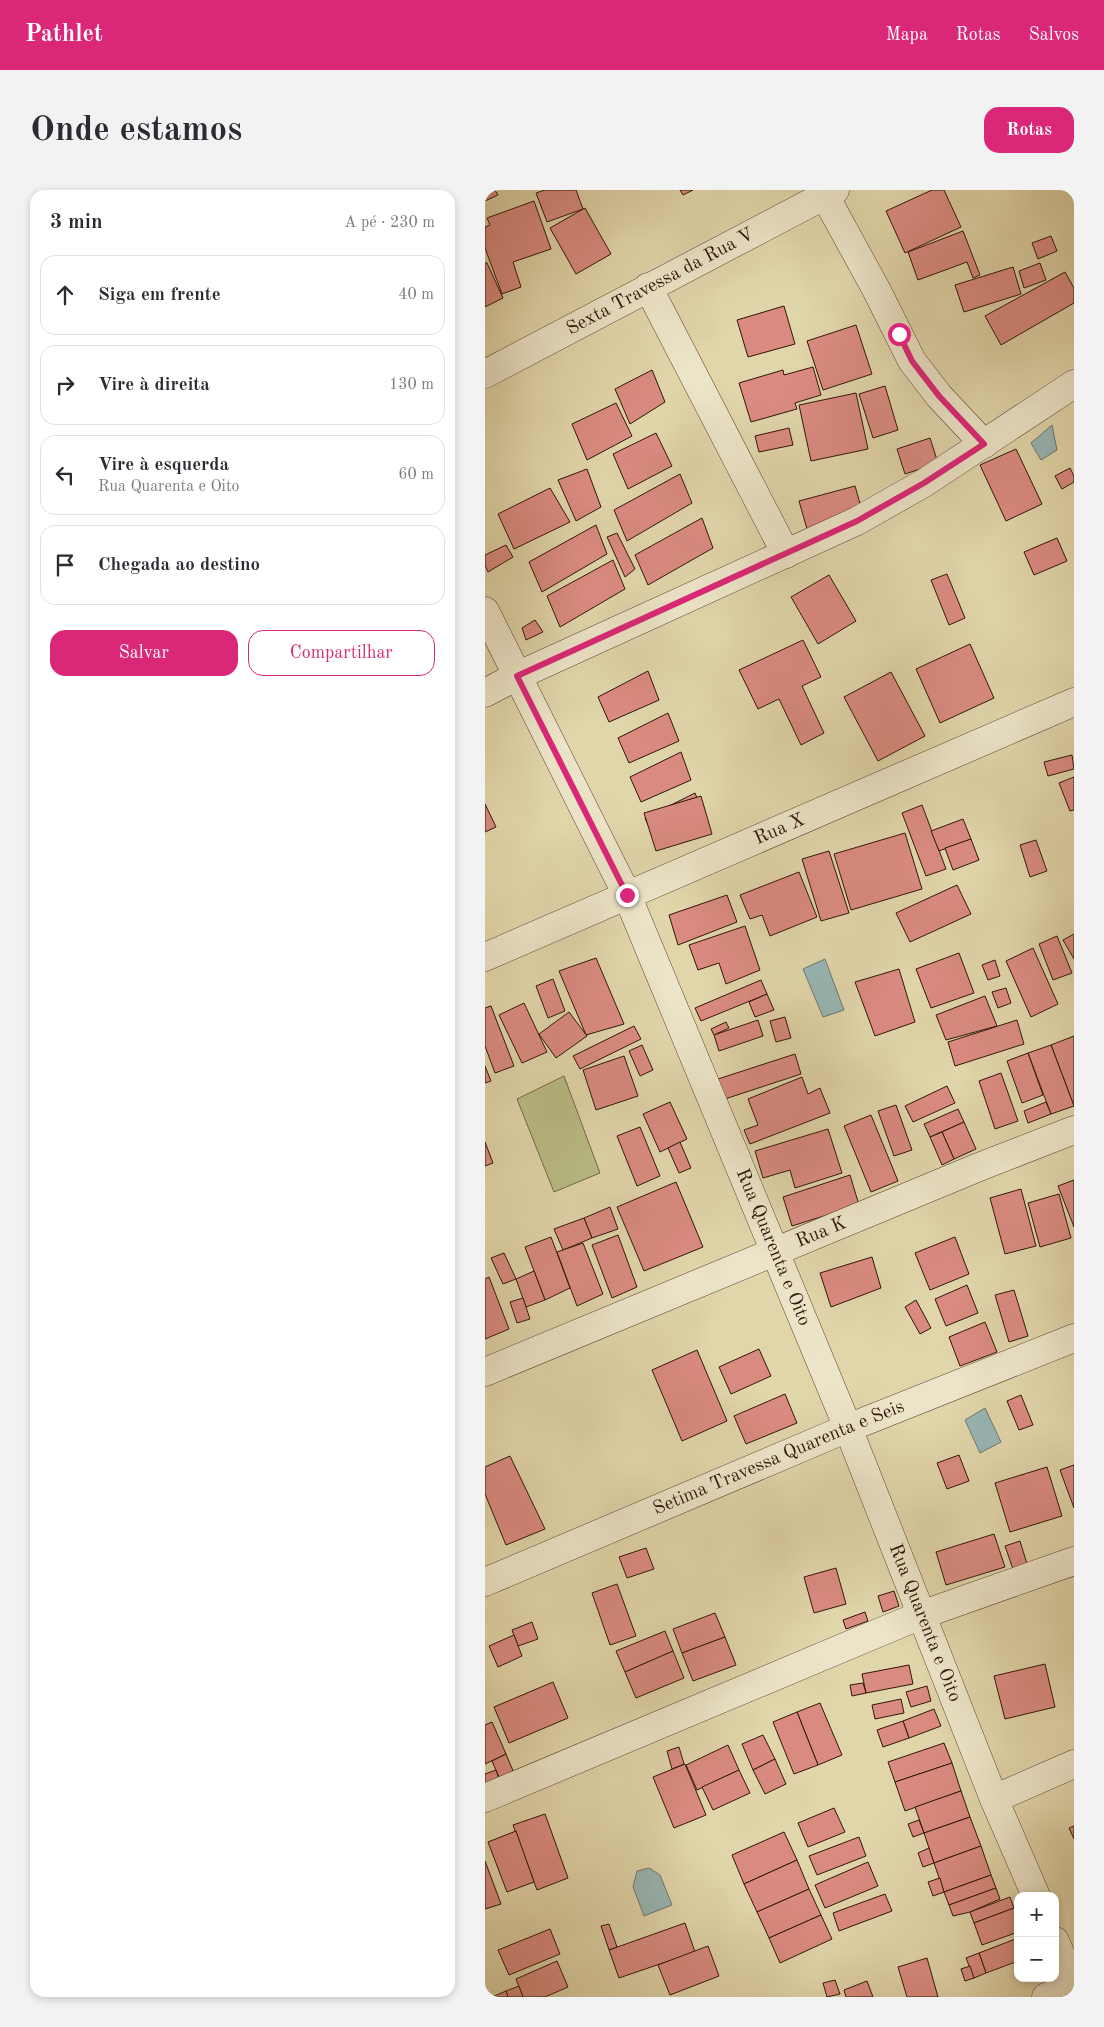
<!DOCTYPE html>
<html lang="pt">
<head>
<meta charset="utf-8">
<style>
	:root { --surface:#fff; --page:#f2f2f3; --text:#2b2b33; --muted:#7c7c81; --line:#e1e1e2; --accent:#db2777 }
	body { margin:0; font-family:"Old Standard TT",serif; background:var(--page); color:var(--text) }
	.controls { position:absolute; right:15px; bottom:15px; display:grid; overflow:hidden; border-radius:10px; box-shadow:0 2px 8px #0003 }
	.controls button { width:45px; height:45px; display:grid; place-items:center; padding:0; border:0; border-bottom:1px solid var(--line); background:var(--surface); color:var(--text); font:25px sans-serif }
	.stop { position:absolute; width:15px; height:15px; margin:-11px; border:4px solid #db2777; border-radius:50%; background:#fff }
	.stop.end { background:#db2777; border-color:#fff; box-shadow:0 1px 5px #0008 }
	.list { margin:0; padding:0; list-style:none }
	h2 { display:flex; justify-content:space-between; align-items:center; height:65px; margin:0; padding:0 20px; font-size:21px }
	h2 small { font-size:16px; font-weight:400; color:var(--muted) }
	.list li { display:grid; grid-template-columns:32px 1fr auto; gap:15px; align-items:center; box-sizing:border-box; height:80px; margin:0 10px 10px; padding:0 10px; border:1px solid var(--line); border-radius:15px }
	.list b { display:block; font-size:19px; white-space:nowrap }
	.list p { margin:0; font-size:16px; white-space:nowrap; color:var(--muted) }
	.list em { font-size:16px; font-style:normal; color:var(--muted) }
	.actions { display:flex; gap:10px; padding:15px 20px }
	.actions a { flex:1; padding:11px 0; border:1px solid var(--accent); border-radius:15px; text-align:center; font-size:18px; color:var(--accent) }
	.actions .main { background:var(--accent); color:#fff }
	.icon { flex:none; width:28px; height:28px; fill:none; stroke:currentColor; stroke-width:2; stroke-linecap:round; stroke-linejoin:round }
	.map { position:relative; flex:none; width:589px; height:1807px; overflow:hidden; border-radius:15px }
	header { display:flex; align-items:center; gap:30px; box-sizing:border-box; height:70px; padding:0 25px; background:var(--accent); color:#fff }
	header strong { font-size:24px }
	nav { display:flex; gap:28px; margin-inline-start:auto; font-size:18px }
	.intro { display:flex; align-items:center; justify-content:space-between; box-sizing:border-box; height:120px; padding:0 30px }
	h1 { margin:0; font-size:35px }
	.button { padding:12px 22px; border-radius:15px; background:var(--accent); color:#fff; font-size:18px; font-weight:700 }
	main { display:flex; gap:30px; padding:0 30px }
	aside { flex:1; background:var(--surface); border-radius:15px; box-shadow:0 2px 8px #0003 }
	.map>svg:first-child { display:block }
</style>
</head>
<body>
<header>
<strong>Pathlet</strong>
<nav><a>Mapa</a><a>Rotas</a><a>Salvos</a></nav>
</header>
<div class="intro"><h1>Onde estamos</h1><a class="button">Rotas</a></div>
<main>
<aside>
<h2>3 min<small>A pé · 230 m</small></h2>
<ul class="list">
<li><svg class="icon" aria-label="ahead" viewBox="0 0 24 24"><path d="M12 20V5M6 11l6-6 6 6"/></svg><div><b>Siga em frente</b></div><em>40 m</em></li>
<li><svg class="icon" aria-label="right" viewBox="0 0 24 24"><path d="M7 20v-9h11M14 6l5 5-5 5"/></svg><div><b>Vire à direita</b></div><em>130 m</em></li>
<li><svg class="icon" aria-label="left" viewBox="0 0 24 24"><path d="M17 20v-9H6M10 6l-5 5 5 5"/></svg><div><b>Vire à esquerda</b><p>Rua Quarenta e Oito</p></div><em>60 m</em></li>
<li><svg class="icon" aria-label="arrive" viewBox="0 0 24 24"><path d="M6 21V4h12l-3 4 3 4H6"/></svg><div><b>Chegada ao destino</b></div></li>
</ul>
<div class="actions"><a class="main">Salvar</a><a>Compartilhar</a></div>
</aside>
<div class="map">
<svg width="589" height="1807" viewBox="0 0 589 1807">
	<rect width="100%" height="100%" fill="#e1d5aa"/>
	<filter id="stains"><feTurbulence type="fractalNoise" baseFrequency=".004" numOctaves="4"/><feColorMatrix values="0 0 0 0 .2 0 0 0 0 .09 0 0 0 0 .02 0 0 0 .5 -.17"/></filter>
	<radialGradient id="worn" r=".72"><stop offset=".6" stop-color="#630" stop-opacity="0"/><stop offset="1" stop-color="#630" stop-opacity=".3"/></radialGradient>
	<path fill="#b9bb84" stroke="#756847" d="M79,886l36,97 -46,19 -37,-93z"/>
	<g fill="#98b6b4" stroke="#6f7670">
		<path d="M567,235l5,25 -16,10 -10,-17z"/>
		<path d="M340,769l19,51 -21,7 -20,-48z"/>
		<path d="M500,1218l16,34 -21,11 -15,-33z"/>
		<path d="M164,1678l11,7 12,30 -28,11 -11,-29 4,-16z"/>
	</g>
	<g fill="#da8b80" stroke="#31150a">
		<path d="M0,0h10l3,5 -13,6z"/>
		<path d="M60,0h31l7,19 -36,13 -11,-29z"/>
		<path d="M195,0h13l-10,5z"/>
		<path d="M447,0h12l17,37 -56,26 -19,-42z"/>
		<path d="M49,11l17,48 -38,13 8,25 -19,7 -17,-46v-21l5,-2 -3,-7z"/>
		<path d="M100,18l26,46 -35,20 -26,-46z"/>
		<path d="M478,41l17,44 -7,3 -6,-16 -49,18 -10,-28z"/>
		<path d="M566,46l6,15 -19,8 -6,-16z"/>
		<path d="M0,73h2l16,35 -18,9z"/>
		<path d="M555,73l6,17 -22,8 -5,-17z"/>
		<path d="M528,77l8,27 -57,18 -9,-27z"/>
		<path d="M580,82l9,16v15l-73,42 -16,-29z"/>
		<path d="M299,116l11,38 -47,13 -11,-37z"/>
		<path d="M371,135l16,49 -49,16 -16,-49z"/>
		<path d="M328,177l8,28 -26,8 2,6 -46,13 -12,-39 44,-13 1,5z"/>
		<path d="M167,180l13,32 -35,22 -15,-35z"/>
		<path d="M400,196l13,44 -25,8 -14,-44z"/>
		<path d="M371,203l12,56 -57,12 -12,-56z"/>
		<path d="M131,213l16,33 -45,24 -15,-36z"/>
		<path d="M304,238l4,17 -34,7 -4,-16z"/>
		<path d="M171,243l16,33 -44,23 -15,-35z"/>
		<path d="M445,248l8,25 -33,11 -8,-25z"/>
		<path d="M531,259l26,55 -36,17 -26,-56z"/>
		<path d="M585,278l4,8v6l-12,7 -7,-13z"/>
		<path d="M102,279l14,38 -25,14 -18,-41z"/>
		<path d="M195,284l12,29 -65,38 -13,-31z"/>
		<path d="M370,296l8,28 -56,15 -8,-28z"/>
		<path d="M65,298l20,34 -56,27 -16,-35z"/>
		<path d="M217,328l11,30 -65,37 -13,-30z"/>
		<path d="M111,335l11,29 -65,38 -13,-30z"/>
		<path d="M132,343l18,36 -10,8 -18,-40z"/>
		<path d="M572,348l10,23 -33,14 -10,-23z"/>
		<path d="M21,355l7,12 -25,15 -3,-7v-10z"/>
		<path d="M128,370l12,29 -65,38 -13,-31z"/>
		<path d="M462,384l18,44 -16,7 -18,-45z"/>
		<path d="M344,385l27,46 -38,23 -27,-47z"/>
		<path d="M50,430l8,12 -17,8 -4,-12z"/>
		<path d="M318,450l18,37 -19,9 22,47 -23,12 -22,-46 -21,10 -19,-39z"/>
		<path d="M485,454l24,54 -54,25 -24,-54z"/>
		<path d="M163,481l11,29 -50,22 -11,-25z"/>
		<path d="M406,482l34,64 -47,25 -34,-64z"/>
		<path d="M183,523l11,28 -50,22 -11,-25z"/>
		<path d="M196,562l10,28 -50,22 -11,-25z"/>
		<path d="M587,565l2,14 -26,7 -4,-14z"/>
		<path d="M589,587v33l-4,1 -11,-28z"/>
		<path d="M210,603l11,28 -50,22 -11,-25z"/>
		<path d="M216,606l11,38 -56,17 -12,-38z"/>
		<path d="M0,614l11,23 -11,5z"/>
		<path d="M437,615l24,64 -20,7 -24,-63z"/>
		<path d="M478,629l8,20 -32,12 -8,-20z"/>
		<path d="M420,643l17,56 -71,21 -17,-56z"/>
		<path d="M486,649l8,21 -26,10 -8,-22z"/>
		<path d="M551,650l11,31 -17,6 -10,-32z"/>
		<path d="M344,661l20,62 -28,8 -19,-62z"/>
		<path d="M314,682l18,45 -47,19 -8,-21 -12,4 -10,-24z"/>
		<path d="M472,695l14,29 -61,28 -14,-29z"/>
		<path d="M242,705l10,27 -59,23 -9,-30z"/>
		<path d="M260,736l15,44 -34,14 -7,-21 -21,7 -9,-25z"/>
		<path d="M589,744v25l-11,-19z"/>
		<path d="M572,746l15,37 -19,7 -14,-36z"/>
		<path d="M548,758l25,56 -27,13 -25,-56z"/>
		<path d="M474,763l15,40 -43,15 -15,-39z"/>
		<path d="M111,768l28,66 -38,11 -27,-64z"/>
		<path d="M510,770l5,16 -12,4 -6,-15z"/>
		<path d="M414,779l16,53 -40,14 -20,-54z"/>
		<path d="M68,789l12,32 -17,7 -12,-32z"/>
		<path d="M276,790l6,14 -66,27 -6,-13z"/>
		<path d="M521,798l5,15 -13,5 -6,-16z"/>
		<path d="M282,804l7,16 -19,7 -6,-15z"/>
		<path d="M500,806l12,30 -51,14 -10,-25z"/>
		<path d="M39,813l23,49 -25,11 -23,-48z"/>
		<path d="M6,816l23,60 -19,7 -10,-27v-38z"/>
		<path d="M84,822l18,24 -31,22 -17,-24z"/>
		<path d="M300,827l6,21 -15,4 -6,-21z"/>
		<path d="M273,830l5,16 -44,15 -5,-16z"/>
		<path d="M532,830l7,24 -69,22 -7,-24z"/>
		<path d="M241,832l3,6 -15,7 -3,-6z"/>
		<path d="M149,836l7,13 -61,30 -7,-13z"/>
		<path d="M589,846v70l-23,-61z"/>
		<path d="M157,855l11,25 -13,6 -11,-25z"/>
		<path d="M566,855l23,61 -23,8 -23,-61z"/>
		<path d="M543,863l15,42 -21,8 -15,-42z"/>
		<path d="M310,864l6,20 -76,25 -7,-20z"/>
		<path d="M139,866l14,40 -42,14 -13,-40z"/>
		<path d="M0,876l6,15 -6,2z"/>
		<path d="M516,883l17,48 -23,8 -16,-48z"/>
		<path d="M317,887l6,17 12,-6 10,25 -80,31 -6,-14 14,-5 -10,-26z"/>
		<path d="M462,896l8,17 -42,19 -8,-16z"/>
		<path d="M185,912l17,37 -27,13 -17,-38z"/>
		<path d="M561,912l5,12 -23,9 -4,-12z"/>
		<path d="M411,915l16,45 -18,6 -16,-45z"/>
		<path d="M473,919l6,13 -34,15 -6,-13z"/>
		<path d="M386,925l27,66 -27,11 -27,-66z"/>
		<path d="M479,932l12,27 -22,10 -12,-27z"/>
		<path d="M155,937l20,49 -23,10 -20,-50z"/>
		<path d="M343,939l14,44 -47,15 -5,-18 -27,8 -8,-27z"/>
		<path d="M457,942l12,27 -12,6 -12,-28z"/>
		<path d="M0,952l8,21 -8,3z"/>
		<path d="M195,952l11,26 -12,5 -11,-25z"/>
		<path d="M365,985l9,30 -67,21 -9,-29z"/>
		<path d="M589,990v47l-16,-41z"/>
		<path d="M191,992l27,65 -59,24 -27,-64z"/>
		<path d="M536,999l15,57 -31,8 -15,-56z"/>
		<path d="M574,1004l12,44 -31,9 -12,-44z"/>
		<path d="M125,1017l8,22 -26,9 -8,-20z"/>
		<path d="M99,1028l8,20 -29,12 -9,-21z"/>
		<path d="M133,1045l19,52 -25,11 -20,-53z"/>
		<path d="M66,1047l19,51 -25,12 -20,-53z"/>
		<path d="M470,1047l14,37 -39,16 -15,-37z"/>
		<path d="M98,1053l20,51 -26,12 -20,-54z"/>
		<path d="M19,1063l12,26 -13,5 -12,-26z"/>
		<path d="M387,1067l9,31 -50,19 -11,-34z"/>
		<path d="M49,1081l11,29 -19,7 -10,-28z"/>
		<path d="M4,1087l20,52 -24,10v-60z"/>
		<path d="M482,1095l11,28 -32,13 -11,-27z"/>
		<path d="M529,1100l14,46 -19,6 -14,-47z"/>
		<path d="M38,1108l7,21 -13,4 -7,-21z"/>
		<path d="M431,1110l15,28 -11,6 -15,-27z"/>
		<path d="M500,1132l12,30 -37,14 -11,-29z"/>
		<path d="M274,1159l12,27 -40,18 -12,-27z"/>
		<path d="M212,1160l30,71 -45,20 -30,-71z"/>
		<path d="M300,1204l12,29 -51,21 -12,-28z"/>
		<path d="M536,1205l12,30 -14,5 -12,-29z"/>
		<path d="M474,1265l10,26 -22,8 -10,-26z"/>
		<path d="M25,1266l35,73 -39,16 -21,-51v-27z"/>
		<path d="M589,1275v43l-14,-38z"/>
		<path d="M562,1277l15,49 -52,16 -15,-49z"/>
		<path d="M509,1344l11,33 -59,18 -10,-33z"/>
		<path d="M535,1351l8,26 -14,5 -9,-26z"/>
		<path d="M161,1358l8,21 -27,9 -8,-21z"/>
		<path d="M351,1378l10,36 -32,9 -10,-36z"/>
		<path d="M132,1394l19,52 -26,9 -18,-52z"/>
		<path d="M409,1401l5,15 -16,6 -5,-16z"/>
		<path d="M380,1422l3,9 -22,8 -3,-9z"/>
		<path d="M230,1423l10,24 -43,16 -9,-24z"/>
		<path d="M47,1432l6,17 -20,7 -6,-16z"/>
		<path d="M180,1441l8,20 -48,21 -9,-21z"/>
		<path d="M29,1445l8,21 -24,11 -9,-21z"/>
		<path d="M240,1447l11,28 -43,16 -11,-28z"/>
		<path d="M188,1461l11,27 -48,20 -11,-26z"/>
		<path d="M560,1474l10,43 -50,12 -11,-43z"/>
		<path d="M424,1475l4,19 -47,9 -4,-19z"/>
		<path d="M68,1492l15,36 -59,25 -15,-36z"/>
		<path d="M378,1493l3,10 -14,3 -2,-11z"/>
		<path d="M442,1496l4,15 -20,6 -5,-15z"/>
		<path d="M416,1509l3,14 -29,6 -3,-14z"/>
		<path d="M335,1513l22,52 -24,10 -21,-53z"/>
		<path d="M449,1519l7,17 -32,12 -6,-17z"/>
		<path d="M312,1522l21,53 -24,9 -21,-52z"/>
		<path d="M418,1531l6,17 -26,9 -6,-17z"/>
		<path d="M7,1532l14,32 -21,10v-39z"/>
		<path d="M278,1545l12,24 -22,11 -11,-26z"/>
		<path d="M459,1553l8,20 -57,19 -7,-20z"/>
		<path d="M243,1555l11,25 -42,20 -11,-25z"/>
		<path d="M194,1557l5,17 -12,5 -5,-18z"/>
		<path d="M21,1564l10,24 -14,6 -10,-23z"/>
		<path d="M290,1569l11,25 -21,10 -12,-24z"/>
		<path d="M467,1573l9,28 -56,20 -10,-29z"/>
		<path d="M200,1574l21,51 -32,13 -21,-51z"/>
		<path d="M11,1580l3,9 -14,6v-11z"/>
		<path d="M254,1580l11,23 -37,17 -11,-23z"/>
		<path d="M476,1601l9,26 -46,16 -9,-26z"/>
		<path d="M349,1618l11,24 -37,15 -10,-24z"/>
		<path d="M60,1624l23,64 -31,12 -24,-65z"/>
		<path d="M485,1627l11,29 -47,17 -10,-30z"/>
		<path d="M434,1630l5,13 -11,4 -5,-13z"/>
		<path d="M589,1636v13l-5,-11z"/>
		<path d="M31,1641l18,51 -27,10 -19,-50z"/>
		<path d="M299,1642l13,28 -53,24 -12,-29z"/>
		<path d="M374,1647l7,19 -49,19 -8,-19z"/>
		<path d="M496,1656l10,29 -47,17 -10,-29z"/>
		<path d="M444,1658l5,15 -11,4 -5,-14z"/>
		<path d="M312,1670l12,29 -52,23 -13,-28z"/>
		<path d="M0,1671l16,43 -16,5z"/>
		<path d="M383,1672l10,24 -53,22 -10,-23z"/>
		<path d="M506,1685l5,13 -47,17 -5,-13z"/>
		<path d="M455,1688l4,14 -11,4 -5,-14z"/>
		<path d="M511,1698l4,11 -30,13 -17,4 -4,-11z"/>
		<path d="M324,1699l12,26 -52,23 -12,-26z"/>
		<path d="M400,1704l7,17 -53,20 -6,-18z"/>
		<path d="M525,1707l4,11 -40,15 -4,-11z"/>
		<path d="M529,1718l4,10v14l-36,13 -8,-22z"/>
		<path d="M336,1725l11,24 -52,24 -11,-25z"/>
		<path d="M200,1733l10,29 -76,26 -10,-28z"/>
		<path d="M124,1734l8,23 -8,3 -8,-24z"/>
		<path d="M65,1739l10,25 -51,21 -11,-25z"/>
		<path d="M533,1748v23l-32,12 -7,-20z"/>
		<path d="M223,1756l11,30 -49,19 -12,-30z"/>
		<path d="M494,1763l7,20 -12,5 -8,-20z"/>
		<path d="M442,1768l11,39h-31l-9,-30z"/>
		<path d="M72,1771l11,26 -23,10h-22l-7,-18z"/>
		<path d="M485,1776l4,12 -9,3 -4,-12z"/>
		<path d="M350,1790l5,14 -13,3 -4,-14z"/>
		<path d="M382,1791l6,16h-27l-2,-7z"/>
		<path d="M34,1796l4,11h-15l-2,-6z"/>
		<path d="M21,1801l2,6h-16z"/>
	</g>
	<g fill="none" stroke-linecap="round" stroke-linejoin="round">
		<g stroke="#5d4532" stroke-width="29">
			<g id="minor">
				<path d="M340,6l51,93 36,72 27,35 45,48"/>
				<path d="M163,97l138,267"/>
				<path id="s1" d="M0,184l350,-184"/>
				<path id="s2" d="M0,421l142,284 221,533 146,371 42,97"/>
				<path d="M0,503l32,-17 340,-155 67,-38 150,-99"/>
				<path id="s3" d="M0,767l589,-255"/>
				<path id="s4" d="M0,1182l494,-205 95,-37"/>
				<path id="s5" d="M0,1392l363,-154 226,-90"/>
				<path d="M0,1608l436,-183 153,-54"/>
				<path d="M509,1609l80,-35"/>
				<path d="M570,1751l19,44"/>
				<path d="M561,1807l28,-12"/>
			</g>
		</g>
		<use href="#minor" stroke="#ece4c8" stroke-width="28"/>
	</g>
	<g fill="none" stroke-linecap="round" stroke-linejoin="round">
		<path stroke="#db2777" stroke-width="6" d="M142,705l-110,-219 340,-155 67,-38 60,-39 -45,-48 -27,-35 -13,-27"/>
	</g>
	<g text-anchor="middle" dominant-baseline="central" stroke-width="4" stroke-linejoin="round" paint-order="stroke">
		<g font-size="19" fill="#31150a" stroke="#ece4c8">
			<text stroke="none"><textPath href="#s1" startOffset="198">Sexta Travessa da Rua V</textPath></text>
			<text stroke="none"><textPath href="#s3" startOffset="321">Rua X</textPath></text>
			<text stroke="none"><textPath href="#s4" startOffset="364">Rua K</textPath></text>
			<text stroke="none"><textPath href="#s2" startOffset="699">Rua Quarenta e Oito</textPath></text>
			<text stroke="none"><textPath href="#s5" startOffset="319">Setima Travessa Quarenta e Seis</textPath></text>
			<text stroke="none"><textPath href="#s2" startOffset="1104">Rua Quarenta e Oito</textPath></text>
		</g>
	</g>
	<rect width="100%" height="100%" filter="url(#stains)"/>
	<rect width="100%" height="100%" fill="url(#worn)"/>
</svg>
<div class="controls">
<button>+</button>
<button>−</button>
</div>
<div class="stop" style="left:414px;top:144px"></div>
<div class="stop end" style="left:142px;top:705px"></div>
</div>
</main>
</body>
</html>
